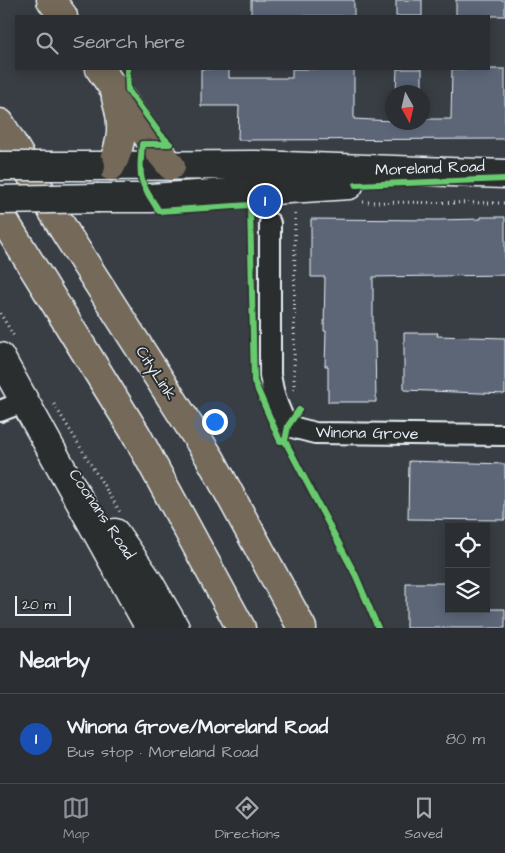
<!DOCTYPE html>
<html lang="en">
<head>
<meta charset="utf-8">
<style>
	:root { --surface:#2b2e33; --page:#373a3f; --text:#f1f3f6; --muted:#a6a8ac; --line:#474a4e; --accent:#8c9099 }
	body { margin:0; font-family:"Architects Daughter",sans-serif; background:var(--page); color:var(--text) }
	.controls { position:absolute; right:15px; bottom:15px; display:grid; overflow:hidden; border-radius:0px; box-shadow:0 2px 12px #0003 }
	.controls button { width:45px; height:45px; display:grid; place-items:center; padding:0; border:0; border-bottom:1px solid var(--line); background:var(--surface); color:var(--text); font:25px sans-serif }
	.compass { position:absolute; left:385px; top:85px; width:45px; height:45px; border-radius:50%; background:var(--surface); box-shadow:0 2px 12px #0003; rotate:172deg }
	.scale { position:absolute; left:15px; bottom:12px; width:56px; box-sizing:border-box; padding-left:5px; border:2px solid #e8f1f8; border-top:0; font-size:14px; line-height:18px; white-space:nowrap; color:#e8f1f8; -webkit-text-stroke:4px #2a2d2e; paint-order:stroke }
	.you { position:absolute; left:214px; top:421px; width:18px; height:18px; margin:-12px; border:4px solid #fff; border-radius:50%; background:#1a73e8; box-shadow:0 0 0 8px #1a73e833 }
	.badge { display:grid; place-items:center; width:32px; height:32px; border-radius:50%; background:var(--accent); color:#fff; font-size:16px; font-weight:700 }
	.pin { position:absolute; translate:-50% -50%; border:2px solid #fff; box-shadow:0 1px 5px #0006 }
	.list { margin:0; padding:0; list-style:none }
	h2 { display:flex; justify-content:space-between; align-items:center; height:65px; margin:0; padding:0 20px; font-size:21px }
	h2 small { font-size:16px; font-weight:400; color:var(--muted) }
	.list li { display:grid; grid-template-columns:32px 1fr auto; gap:15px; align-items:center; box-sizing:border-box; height:90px; padding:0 20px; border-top:1px solid var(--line) }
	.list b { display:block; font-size:19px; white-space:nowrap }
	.list p { margin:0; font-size:16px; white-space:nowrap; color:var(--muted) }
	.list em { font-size:16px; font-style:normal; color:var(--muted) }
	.icon { flex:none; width:28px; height:28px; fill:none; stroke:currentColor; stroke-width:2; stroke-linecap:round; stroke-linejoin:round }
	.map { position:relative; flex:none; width:505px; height:628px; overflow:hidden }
	.search { position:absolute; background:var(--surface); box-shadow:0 2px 12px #0003; left:15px; right:15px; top:15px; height:55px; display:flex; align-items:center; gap:12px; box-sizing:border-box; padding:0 18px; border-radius:0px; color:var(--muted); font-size:19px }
	.sheet { height:155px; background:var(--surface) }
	nav { display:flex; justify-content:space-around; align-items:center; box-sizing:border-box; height:70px; border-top:1px solid var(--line); background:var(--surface); font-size:14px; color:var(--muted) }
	nav a { display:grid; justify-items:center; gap:2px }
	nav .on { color:var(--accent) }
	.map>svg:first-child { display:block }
</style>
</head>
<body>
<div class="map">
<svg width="505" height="628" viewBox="0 0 505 628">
	<rect width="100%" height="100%" fill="#393e44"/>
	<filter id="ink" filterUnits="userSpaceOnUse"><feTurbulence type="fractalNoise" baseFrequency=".02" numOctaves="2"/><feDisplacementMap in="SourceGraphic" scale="10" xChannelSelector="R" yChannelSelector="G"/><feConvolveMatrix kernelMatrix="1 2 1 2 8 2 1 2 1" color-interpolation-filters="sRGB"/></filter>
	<g filter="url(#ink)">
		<g fill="#5c6677" stroke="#e8f1f8">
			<rect x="251" y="0" width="103" height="16"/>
			<rect x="396" y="0" width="26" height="16"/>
			<rect x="456" y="0" width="49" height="16"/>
			<path d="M201,69h28v9h63v-9h62v50l38,2v1h30v-3h29l1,-50h53v70l-267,1 1,-34h-38z"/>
			<path d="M397,69h25v23h-26z"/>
			<path d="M481,217h24v58l-132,2v64h2l1,61h-48v-36h-3l1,-35h-2l1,-54h-14v-58l126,1 44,-1z"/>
			<path d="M404,333h34l-1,3 68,2v56l-101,-4z"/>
			<path d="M409,461l96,3v56l-97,-1z"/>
			<path d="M406,583h43v26h56v19h-99z"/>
		</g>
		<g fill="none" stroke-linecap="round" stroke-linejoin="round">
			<g stroke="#e8f1f8" stroke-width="24">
				<g id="street">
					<path d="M270,223v152c3,19 8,36 18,51l27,7 190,2"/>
					<path d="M0,411l26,-10"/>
				</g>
			</g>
			<g stroke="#e8f1f8" stroke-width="31">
				<g id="secondary">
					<path d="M91,166l165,-1 249,9"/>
					<path d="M99,198h51l199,-13"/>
					<path d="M0,357l150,271"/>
					<path d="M115,533l33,48 27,47"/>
				</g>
			</g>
			<g stroke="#e8f1f8" stroke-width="31">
				<g id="highway">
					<path d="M51,0l12,16"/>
					<path d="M100,69l53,75 18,22"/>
					<path d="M0,123l67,112 143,223 92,170"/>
					<path d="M111,166c12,-23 13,-43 5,-68"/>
					<path d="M0,214l136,220 105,194"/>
				</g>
			</g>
			<g stroke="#e8f1f8" stroke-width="3" stroke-dasharray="1 4" stroke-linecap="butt">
				<path d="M363,202l142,1"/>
				<path d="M0,313l15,25"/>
				<path d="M294,390l1,-179"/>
				<path d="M54,404l66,108"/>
			</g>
			<use href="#street" stroke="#2a2d2e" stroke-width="20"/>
			<use href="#secondary" stroke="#2a2d2e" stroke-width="28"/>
			<use href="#highway" stroke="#746a5a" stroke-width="28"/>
			<g stroke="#e8f1f8" stroke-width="31" stroke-linecap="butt">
				<g id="secondary-bridge">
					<path d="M0,166h91"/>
					<path d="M0,200l99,-2"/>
				</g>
			</g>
			<use href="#secondary-bridge" stroke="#2a2d2e" stroke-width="28"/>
			<g stroke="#2a2d2e" stroke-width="9">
				<g id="cycleway">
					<path d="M127,69l1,21 32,44 10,10h-28c-3,37 -3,36 17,67l91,-6 4,176 26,60h5"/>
					<path d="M356,185l149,-6"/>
					<path d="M299,410l-11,16 -3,15 71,135 22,52"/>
				</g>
			</g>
			<use href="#cycleway" stroke="#67ca6e" stroke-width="6"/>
		</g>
	</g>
	<g text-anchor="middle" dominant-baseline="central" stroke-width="4" stroke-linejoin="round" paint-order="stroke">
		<g font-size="16" fill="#e8f1f8" stroke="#2a2d2e">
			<text transform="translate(430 168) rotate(-2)">Moreland Road</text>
			<text transform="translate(156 373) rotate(57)">CityLink</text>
			<text transform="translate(367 433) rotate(1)">Winona Grove</text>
			<text transform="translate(102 514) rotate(56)">Coonans Road</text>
		</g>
	</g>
</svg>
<div class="controls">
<button><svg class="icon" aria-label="locate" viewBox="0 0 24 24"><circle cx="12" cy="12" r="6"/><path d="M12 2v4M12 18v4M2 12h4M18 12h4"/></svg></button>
<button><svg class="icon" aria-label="layers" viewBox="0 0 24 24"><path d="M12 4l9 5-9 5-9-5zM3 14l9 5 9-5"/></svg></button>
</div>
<svg class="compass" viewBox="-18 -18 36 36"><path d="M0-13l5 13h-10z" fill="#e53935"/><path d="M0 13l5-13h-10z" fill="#a6a8ac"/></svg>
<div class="scale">20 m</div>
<div class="you"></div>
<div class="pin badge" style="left:265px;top:201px;background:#1a4fb4">1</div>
<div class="search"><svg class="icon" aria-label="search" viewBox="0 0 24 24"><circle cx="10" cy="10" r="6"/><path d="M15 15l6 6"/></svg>Search here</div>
</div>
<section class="sheet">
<h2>Nearby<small></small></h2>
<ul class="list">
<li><span class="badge" style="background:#1a4fb4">1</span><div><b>Winona Grove/Moreland Road</b><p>Bus stop · Moreland Road</p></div><em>80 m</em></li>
</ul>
</section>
<nav>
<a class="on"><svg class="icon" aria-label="map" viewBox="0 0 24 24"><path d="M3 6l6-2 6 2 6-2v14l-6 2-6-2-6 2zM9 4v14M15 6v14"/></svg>Map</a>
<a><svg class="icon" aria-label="directions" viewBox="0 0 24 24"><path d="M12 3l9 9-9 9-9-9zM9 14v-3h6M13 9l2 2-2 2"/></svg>Directions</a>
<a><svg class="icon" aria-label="saved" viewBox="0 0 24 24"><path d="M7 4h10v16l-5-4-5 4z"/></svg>Saved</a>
</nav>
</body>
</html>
